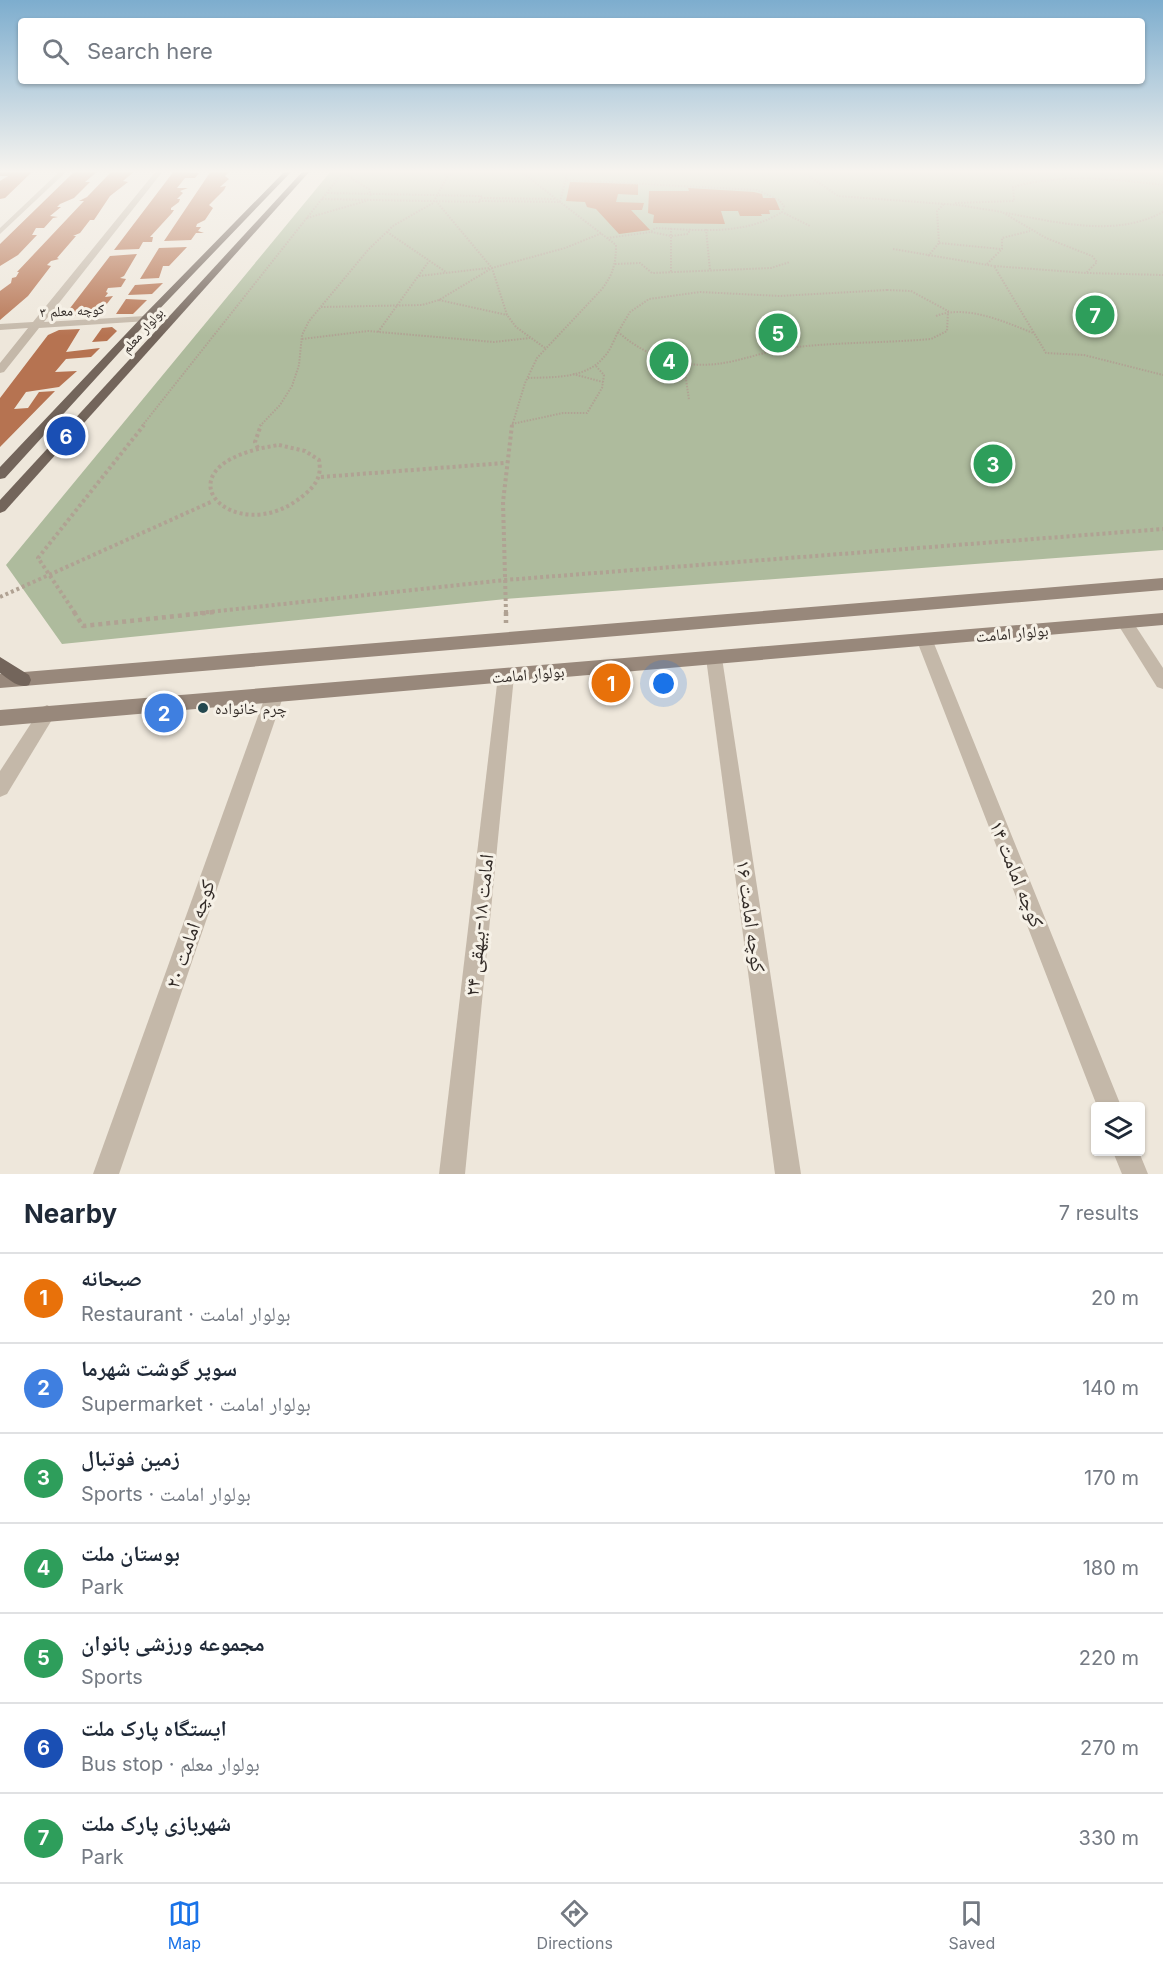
<!DOCTYPE html>
<html lang="en">
<head>
<meta charset="utf-8">
<style>
	:root { --surface:#fff; --page:#f6f6f7; --text:#1f2937; --muted:#747a83; --line:#e0e1e3; --accent:#1a73e8 }
	body { margin:0; font-family:Inter,"Noto Naskh Arabic",sans-serif; background:var(--page); color:var(--text) }
	.controls { position:absolute; right:18px; bottom:18px; display:grid; overflow:hidden; border-radius:6px; box-shadow:0 2px 4px #0004 }
	.controls button { width:54px; height:54px; display:grid; place-items:center; padding:0; border:0; border-bottom:2px solid var(--line); background:var(--surface); color:var(--text); font:30px sans-serif }
	.you { position:absolute; left:664px; top:684px; width:21px; height:21px; margin:-15px; border:4px solid #fff; border-radius:50%; background:#1a73e8; box-shadow:0 0 0 9px #1a73e833 }
	.badge { display:grid; place-items:center; width:39px; height:39px; border-radius:50%; background:var(--accent); color:#fff; font-size:20px; font-weight:700 }
	.pin { position:absolute; translate:-50% -50%; border:3px solid #fff; box-shadow:0 2px 6px #0006 }
	.list { margin:0; padding:0; list-style:none }
	h2 { display:flex; justify-content:space-between; align-items:center; height:78px; margin:0; padding:0 24px; font-size:26px }
	h2 small { font-size:20px; font-weight:400; color:var(--muted) }
	.list li { display:grid; grid-template-columns:39px 1fr auto; gap:18px; align-items:center; box-sizing:border-box; height:90px; padding:0 24px; border-top:2px solid var(--line) }
	.list b { display:block; font-size:22px; white-space:nowrap }
	.list p { margin:0; font-size:20px; white-space:nowrap; color:var(--muted) }
	.list em { font-size:20px; font-style:normal; color:var(--muted) }
	.icon { flex:none; width:33px; height:33px; fill:none; stroke:currentColor; stroke-width:2; stroke-linecap:round; stroke-linejoin:round }
	.map { position:relative; flex:none; width:1163px; height:1174px; overflow:hidden }
	.search { position:absolute; background:var(--surface); box-shadow:0 2px 4px #0004; left:18px; right:18px; top:18px; height:66px; display:flex; align-items:center; gap:15px; box-sizing:border-box; padding:0 21px; border-radius:6px; color:var(--muted); font-size:22px }
	.sheet { height:708px; background:var(--surface) }
	nav { display:flex; justify-content:space-around; align-items:center; box-sizing:border-box; height:84px; border-top:2px solid var(--line); background:var(--surface); font-size:16px; color:var(--muted) }
	nav a { display:grid; justify-items:center; gap:3px }
	nav .on { color:var(--accent) }
	.map>svg:first-child { display:block }
</style>
</head>
<body>
<div class="map">
<svg width="1163" height="1174" viewBox="0 0 1163 1174">
	<rect width="100%" height="100%" fill="#eee7db"/>
	<path fill="#aebb9d" d="M331,171h832v379l-657,49 -444,45 -56,-79z"/>
	<g fill="#b67351">
		<path d="M0,171h33l-28,27 -5,1v-18l8,-5h-8z"/>
		<path d="M75,171h23l-13,11h5l-16,16 -14,6 -3,3h4l-11,9 8,1 -5,1 -9,10h-8l-4,7h5l-19,20 -18,11v-22z"/>
		<path d="M112,171h23l-12,10 5,1 -18,14 -16,24h-4l-10,13 -7,3h3l-19,22 2,1 -8,2 -4,4 4,1 -23,30 -28,24v-29l11,-8 1,-5 4,-1 3,-5h-2l67,-71h-5l8,-4z"/>
		<path d="M174,171l25,2 -4,5h-10l-8,10h11l-8,3 3,2 -6,6h3l-1,3 -8,6v2h3l-2,3 -22,24h3l-1,5h-9l-4,7 -25,1z"/>
		<path d="M211,171h19l-5,5 4,3 -9,8 6,-1 -2,4 -15,15 4,3 -8,12 -8,4 -1,3h5l-3,4 6,2h-8l-5,7 -27,1z"/>
		<path d="M570,182l68,2v11l-20,-1 -2,8 28,1 -2,7h-11l19,20 -31,4 -23,-25 -9,-2 -2,-5 -19,-1z"/>
		<path d="M688,188l66,4 8,2 1,4h12l5,12h-11l1,4h-9l1,2h-22l-2,-5h-17l4,13 -72,-1 1,-8 -6,-2 1,-22h40z"/>
		<path d="M187,247l-18,19h-6l-4,12 -19,1 19,-31z"/>
		<path d="M137,254l-13,22 -4,2 6,1 -5,8 -13,1 -2,4 2,1 -3,4 8,-1 -14,18 -35,2 46,-60z"/>
		<path d="M163,283l-11,11 -24,1 7,-10z"/>
		<path d="M126,299l21,1 -14,14h-17z"/>
		<path d="M112,327l5,4 -10,10 -15,1 10,-14z"/>
		<path d="M80,329l-14,23 34,-4 -9,9 -25,2 -11,13 22,-1 -18,16 -33,5 -12,17 14,-1 11,-16 16,-1 -55,56v-49l48,-63 11,-5z"/>
	</g>
	<g fill="none" stroke-linecap="round" stroke-linejoin="round">
		<g stroke="#b0a293" stroke-width="2" stroke-dasharray="1.5 1.5" stroke-linecap="butt">
			<path d="M802,171l36,25 120,9 44,7 44,26 46,18 5,6 -11,11 -92,-7 52,87 38,2 79,20"/>
			<path d="M343,173l26,16 2,7"/>
			<path d="M447,177l8,-6"/>
			<path d="M567,180l190,10 22,10 5,6 -2,6 28,14"/>
			<path d="M481,198l74,1"/>
			<path d="M322,199l157,3 2,-6 -154,-3"/>
			<path d="M436,201l56,67 15,47 9,12 29,21"/>
			<path d="M479,201l81,1 8,-31"/>
			<path d="M955,203l59,-2 -1,-14c50,-14 100,-8 150,-2"/>
			<path d="M1006,213c51,9 109,25 157,-1"/>
			<path d="M307,218l59,-17"/>
			<path d="M671,228v44"/>
			<path d="M706,229l4,41"/>
			<path d="M387,232l59,40"/>
			<path d="M651,232l20,4 17,-2 2,-5"/>
			<path d="M607,238l44,-6 4,-4c43,2 89,8 127,-16"/>
			<path d="M939,243l62,6"/>
			<path d="M893,249l101,17"/>
			<path d="M928,256l11,-13 -2,-32 7,-7"/>
			<path d="M615,264l25,-1 12,10 119,-5 19,-6"/>
			<path d="M987,264l15,-15v-11l28,-7"/>
			<path d="M1087,273l76,2"/>
			<path d="M419,276l70,-8"/>
			<path d="M887,290l24,1 37,20 -1,20 -16,8c-45,4 -89,3 -134,8 -22,2 -42,9 -63,14 -43,10 -83,0 -116,-29l12,-20 19,-13 51,-7 80,4z"/>
			<path d="M439,300l68,15"/>
			<path d="M321,307l101,-2 17,-5 53,-32 73,-20 37,-15"/>
			<path d="M936,316c30,-12 69,6 97,17"/>
			<path d="M378,332l51,-71"/>
			<path d="M302,339l66,-8 126,11 36,-4"/>
			<path d="M684,365l5,35"/>
			<path d="M573,374l30,8"/>
			<path d="M528,378c25,-1 58,1 76,-21 6,-6 10,-17 14,-25"/>
			<path d="M512,424l51,-11h24l15,-25 2,-13 -9,-10"/>
			<path d="M142,426l202,-255"/>
			<path d="M260,426l20,-21 12,-19 7,-21 3,-30 7,-14 59,-71 25,-24 40,-23 14,-26 -2,-6"/>
			<path d="M512,426l13,-43 12,-25 65,-69c11,-15 14,-25 14,-44l-96,-74"/>
		</g>
		<g stroke="#b0a293" stroke-width="4" stroke-dasharray="3 3" stroke-linecap="butt">
			<path d="M279,445l26,6 14,9c3,16 -3,25 -15,35 -70,59 -157,-31 -25,-50z"/>
			<path d="M258,448l-3,-6 6,-17"/>
			<path d="M321,477l183,-14"/>
			<path d="M0,597l213,-96"/>
			<path d="M75,613l-37,-55 106,-133"/>
			<path d="M200,613l305,-33 658,-51"/>
			<path d="M506,613l-3,-111 9,-77"/>
		</g>
		<g stroke="#b0a293" stroke-width="4.5" stroke-dasharray="4 4" stroke-linecap="butt">
			<path d="M74,612l9,14 131,-14"/>
			<path d="M506,612v11"/>
		</g>
		<g fill="#c4b8a9" fill-rule="evenodd">
			<path d="M60,171h7l-67,63v-6z"/>
			<path d="M156,171h7l-119,151 101,-6 3,1v4l-109,7 -35,44 -4,1v-10l28,-35 -28,2v-6l33,-2z"/>
			<path d="M1125,617l6,2 32,49v21l-6,-2 -40,-64 2,-4z"/>
			<path d="M925,635l6,1 2,5 188,465h-24l-180,-465 2,-5z"/>
			<path d="M714,651l6,2 2,5 79,516h-26l-69,-516 2,-5z"/>
			<path d="M506,669l6,2 2,5 -49,498h-26l59,-498 2,-5z"/>
			<path d="M275,687l6,2 3,5 -165,480h-26l173,-480 3,-5z"/>
			<path d="M47,705l6,3 3,5 -3,5 -46,76 -7,3v-26l41,-63z"/>
			<path d="M1113,1152h26l9,22h-26z"/>
		</g>
		<g fill="#98887b" fill-rule="evenodd">
			<path d="M1163,578v12l-1163,98v-14z"/>
			<path d="M1163,613v12l-1163,101v-16z"/>
		</g>
		<g fill="#73655b" fill-rule="evenodd">
			<path d="M285,171h7l-144,150 -143,157 -5,1v-12l142,-150z"/>
			<path d="M303,171h7l-305,340 -5,2v-13z"/>
			<path d="M0,657l29,18 2,5 -2,5c-11,4 -20,-6 -29,-12z"/>
		</g>
	</g>
	<linearGradient id="sky" x2="0" y2="1"><stop stop-color="#7dadce"/><stop offset="0.51" stop-color="#f7f4ef"/><stop offset="1" stop-color="#f7f4ef" stop-opacity="0"/></linearGradient>
	<rect width="1163" height="336" fill="url(#sky)"/>
	<circle fill="#23484f" stroke="#f6f1e7" stroke-width="2" cx="203" cy="708" r="6"/>
	<g text-anchor="middle" dominant-baseline="central" stroke-width="6" stroke-linejoin="round" paint-order="stroke">
		<g font-size="14" fill="#332c28" stroke="#f6f1e7">
			<text transform="translate(72 310) rotate(-3)">کوچه معلم ۳</text>
			<text transform="translate(142 330) rotate(-48)">بولوار معلم</text>
		</g>
		<g font-size="16" fill="#332c28" stroke="#f6f1e7">
			<text transform="translate(1012 633) rotate(-5)">بولوار امامت</text>
			<text transform="translate(528 674) rotate(-5)">بولوار امامت</text>
		</g>
		<g font-size="16" fill="#332c28" stroke="#f6f1e7" text-anchor="start">
			<text x="215" y="708">چرم خانواده</text>
		</g>
		<g font-size="20" fill="#332c28" stroke="#f6f1e7">
			<text transform="translate(1017 874) rotate(68)">کوچه امامت ۱۴</text>
			<text transform="translate(751 916) rotate(82)">کوچه امامت ۱۶</text>
			<text transform="translate(479 925) rotate(-84)">امامت ۱۸-بیهقی ۲۴</text>
			<text transform="translate(190 934) rotate(-71)">کوچه امامت ۲۰</text>
		</g>
	</g>
</svg>
<div class="controls">
<button><svg class="icon" aria-label="layers" viewBox="0 0 24 24"><path d="M12 4l9 5-9 5-9-5zM3 14l9 5 9-5"/></svg></button>
</div>
<div class="you"></div>
<div class="pin badge" style="left:611px;top:683px;background:#e8710a">1</div>
<div class="pin badge" style="left:164px;top:713px;background:#3f7fe0">2</div>
<div class="pin badge" style="left:993px;top:464px;background:#2e9e5b">3</div>
<div class="pin badge" style="left:669px;top:361px;background:#2e9e5b">4</div>
<div class="pin badge" style="left:778px;top:333px;background:#2e9e5b">5</div>
<div class="pin badge" style="left:66px;top:436px;background:#1a4fb4">6</div>
<div class="pin badge" style="left:1095px;top:315px;background:#2e9e5b">7</div>
<div class="search"><svg class="icon" aria-label="search" viewBox="0 0 24 24"><circle cx="10" cy="10" r="6"/><path d="M15 15l6 6"/></svg>Search here</div>
</div>
<section class="sheet">
<h2>Nearby<small>7 results</small></h2>
<ul class="list">
<li><span class="badge" style="background:#e8710a">1</span><div><b>صبحانه</b><p>Restaurant · بولوار امامت</p></div><em>20 m</em></li>
<li><span class="badge" style="background:#3f7fe0">2</span><div><b>سوپر گوشت شهرما</b><p>Supermarket · بولوار امامت</p></div><em>140 m</em></li>
<li><span class="badge" style="background:#2e9e5b">3</span><div><b>زمین فوتبال</b><p>Sports · بولوار امامت</p></div><em>170 m</em></li>
<li><span class="badge" style="background:#2e9e5b">4</span><div><b>بوستان ملت</b><p>Park</p></div><em>180 m</em></li>
<li><span class="badge" style="background:#2e9e5b">5</span><div><b>مجموعه ورزشی بانوان</b><p>Sports</p></div><em>220 m</em></li>
<li><span class="badge" style="background:#1a4fb4">6</span><div><b>ایستگاه پارک ملت</b><p>Bus stop · بولوار معلم</p></div><em>270 m</em></li>
<li><span class="badge" style="background:#2e9e5b">7</span><div><b>شهربازی پارک ملت</b><p>Park</p></div><em>330 m</em></li>
</ul>
</section>
<nav>
<a class="on"><svg class="icon" aria-label="map" viewBox="0 0 24 24"><path d="M3 6l6-2 6 2 6-2v14l-6 2-6-2-6 2zM9 4v14M15 6v14"/></svg>Map</a>
<a><svg class="icon" aria-label="directions" viewBox="0 0 24 24"><path d="M12 3l9 9-9 9-9-9zM9 14v-3h6M13 9l2 2-2 2"/></svg>Directions</a>
<a><svg class="icon" aria-label="saved" viewBox="0 0 24 24"><path d="M7 4h10v16l-5-4-5 4z"/></svg>Saved</a>
</nav>
</body>
</html>
